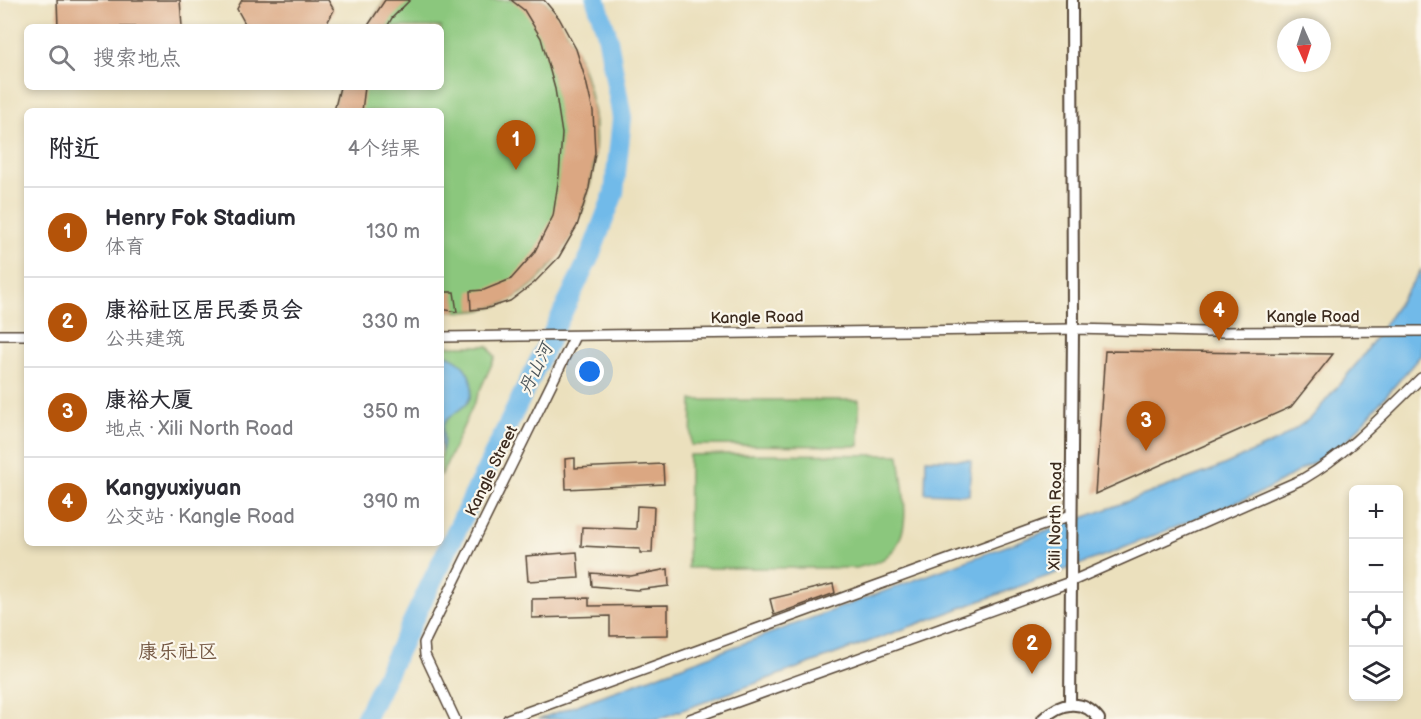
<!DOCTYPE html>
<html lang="zh">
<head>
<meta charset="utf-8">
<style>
	:root { --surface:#fff; --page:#f7f7f7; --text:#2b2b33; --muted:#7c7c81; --line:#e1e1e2; --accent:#b45309 }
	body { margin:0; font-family:"Balsamiq Sans","LXGW WenKai TC",sans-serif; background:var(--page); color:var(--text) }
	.controls { position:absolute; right:18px; bottom:18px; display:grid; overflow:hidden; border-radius:9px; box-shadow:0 3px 9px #0003 }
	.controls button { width:54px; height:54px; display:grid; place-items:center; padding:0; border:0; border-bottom:2px solid var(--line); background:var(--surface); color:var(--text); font:30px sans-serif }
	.compass { position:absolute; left:1277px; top:18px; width:54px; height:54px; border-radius:50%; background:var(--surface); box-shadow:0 3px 9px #0003; rotate:177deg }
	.you { position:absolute; left:590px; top:372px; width:21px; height:21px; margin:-15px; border:4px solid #fff; border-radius:50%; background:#1a73e8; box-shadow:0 0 0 9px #1a73e833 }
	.badge { display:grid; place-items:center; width:39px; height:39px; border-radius:50%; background:var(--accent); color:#fff; font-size:20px; font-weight:700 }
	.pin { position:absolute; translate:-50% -50px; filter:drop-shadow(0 2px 3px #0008) }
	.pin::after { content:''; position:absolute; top:32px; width:21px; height:18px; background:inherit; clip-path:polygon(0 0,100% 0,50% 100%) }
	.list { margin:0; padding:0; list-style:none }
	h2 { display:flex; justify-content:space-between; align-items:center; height:78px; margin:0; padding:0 24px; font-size:26px }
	h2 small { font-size:20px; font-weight:400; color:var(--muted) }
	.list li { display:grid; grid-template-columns:39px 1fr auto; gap:18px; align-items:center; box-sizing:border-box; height:90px; padding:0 24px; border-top:2px solid var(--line) }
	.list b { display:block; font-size:22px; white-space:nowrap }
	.list p { margin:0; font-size:20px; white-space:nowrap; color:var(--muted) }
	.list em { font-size:20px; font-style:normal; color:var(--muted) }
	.icon { flex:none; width:33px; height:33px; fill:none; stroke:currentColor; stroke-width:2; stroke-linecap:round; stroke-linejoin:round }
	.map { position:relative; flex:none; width:1421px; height:719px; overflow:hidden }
	.search { position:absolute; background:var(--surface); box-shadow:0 3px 9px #0003; left:24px; top:24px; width:420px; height:66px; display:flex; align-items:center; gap:15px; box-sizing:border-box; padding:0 21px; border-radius:9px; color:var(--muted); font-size:22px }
	.panel { position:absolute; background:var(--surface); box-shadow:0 3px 9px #0003; left:24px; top:108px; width:420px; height:438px; border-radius:9px }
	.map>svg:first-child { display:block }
</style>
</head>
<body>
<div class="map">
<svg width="1421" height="719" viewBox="0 0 1421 719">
	<rect width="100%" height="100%" fill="#fbf7ec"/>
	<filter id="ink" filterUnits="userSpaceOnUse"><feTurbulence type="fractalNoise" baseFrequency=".0167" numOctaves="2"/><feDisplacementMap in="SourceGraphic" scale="12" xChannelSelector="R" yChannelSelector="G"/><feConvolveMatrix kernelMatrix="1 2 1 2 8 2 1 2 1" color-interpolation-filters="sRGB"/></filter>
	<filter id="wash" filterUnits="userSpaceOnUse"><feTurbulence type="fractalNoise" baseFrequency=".008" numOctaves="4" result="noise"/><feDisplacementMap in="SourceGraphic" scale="24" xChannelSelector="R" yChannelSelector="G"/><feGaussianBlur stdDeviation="1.35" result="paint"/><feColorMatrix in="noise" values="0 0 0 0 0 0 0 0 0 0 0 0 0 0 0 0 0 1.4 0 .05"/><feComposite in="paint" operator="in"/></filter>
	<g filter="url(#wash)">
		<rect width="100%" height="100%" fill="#ebe0bd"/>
		<g fill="#8bc77d" stroke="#63784e" stroke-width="1.5">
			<path d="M385,0h159c35,41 55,99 51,153 -5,78 -65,176 -154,156v-198h-107l6,-24h101v-60h-74z"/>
			<path d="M441,346h47l7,11 -54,119z"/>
			<path d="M692,400h167v46l-168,-1z"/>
			<path d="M732,454l167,1c3,34 18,82 -16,104 -7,5 -18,6 -26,9h-169l1,-113z"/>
		</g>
		<g fill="#71bae9" stroke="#567284" stroke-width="1.5">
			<path d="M1421,270v85l-66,77 -16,16 -75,43 -153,62 -453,166h-119l676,-250 64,-29 33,-23 51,-61z"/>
			<path d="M441,354c21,2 40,29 26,49 -6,7 -17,12 -22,19 -6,9 3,18 -4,31z"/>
			<path d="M926,459l45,1 -2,35 -44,-2z"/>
		</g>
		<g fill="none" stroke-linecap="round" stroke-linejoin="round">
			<path stroke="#71bae9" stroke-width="20" d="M365,719l225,-463 24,-63 8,-75 -15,-84 -11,-34"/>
		</g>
		<g id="blocks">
			<g fill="#dba782">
				<path d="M57,0h123l2,27h-124z"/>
				<path d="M242,0h86l6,10 -9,17h-78l-10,-18z"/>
				<path d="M385,0h25l-18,18 -5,9h-20z"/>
				<path d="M511,0h33l15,18 17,31 10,32 7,30 2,42 -6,35 -12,38 -18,31 -25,26 -24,18 -22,7 -17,2 -1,-19 14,-1 27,-11 23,-26 19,-37 6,-40 3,-42 -7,-45 -14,-51 -17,-28z"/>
				<path d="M340,87h25l-3,24h-28z"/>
				<path d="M441,292h13l3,20 -16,-3z"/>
				<path d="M1105,351l228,3 -42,53 -196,87z"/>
				<path d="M575,458v10l88,-4 1,20 -98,5 -1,-30z"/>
				<path d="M637,506l17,1 -2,46h-12v-4l-59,-3 1,-19 54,2z"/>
				<path d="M577,552l2,26 -51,3 -2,-25z"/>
				<path d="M668,569l1,17 -32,4 -45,-4 -1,-13 40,3z"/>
				<path d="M833,584l2,9 -61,22 -4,-16z"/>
				<path d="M589,598v8l79,-1v30l-58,1v-20l-78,2v-19z"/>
			</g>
		</g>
	</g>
	<g filter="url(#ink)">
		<use href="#blocks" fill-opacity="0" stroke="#554536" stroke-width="1.5"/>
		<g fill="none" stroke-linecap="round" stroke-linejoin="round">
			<g stroke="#554536" stroke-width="12">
				<g id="minor">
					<path d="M0,335h27"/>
					<path d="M441,337l632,-8 133,3 215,-1"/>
					<path d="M455,719l-30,-64 -1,-12 151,-307"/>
					<path d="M508,719l563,-204"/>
					<path d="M690,719l380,-137 233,-103c45,-26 80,-64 118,-101"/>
				</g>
			</g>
			<g stroke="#554536" stroke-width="14">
				<g id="tertiary">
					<path d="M1070,704l3,-375 -1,-329"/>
					<path d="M1043,719c17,-17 40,-21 56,0"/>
				</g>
			</g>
			<use href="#minor" stroke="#fff" stroke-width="9"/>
			<use href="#tertiary" stroke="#fff" stroke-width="10"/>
		</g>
	</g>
	<g text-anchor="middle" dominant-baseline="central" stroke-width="4.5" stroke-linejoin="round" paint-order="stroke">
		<g font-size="16" fill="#3b2a1e" stroke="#fbf7ec">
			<text x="1313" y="317">Kangle Road</text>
			<text transform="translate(757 318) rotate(-1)">Kangle Road</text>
			<text transform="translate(492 471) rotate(-64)">Kangle Street</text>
			<text transform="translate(1056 516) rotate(-89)">Xili North Road</text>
		</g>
		<g font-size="18" font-style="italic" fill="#4b555b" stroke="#fbf7ec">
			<text transform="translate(536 369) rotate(-64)">丹山河</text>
		</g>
		<g font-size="20" fill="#735641" stroke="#fbf7ec">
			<text x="178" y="652">康乐社区</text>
		</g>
	</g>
</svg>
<div class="controls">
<button>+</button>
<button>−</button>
<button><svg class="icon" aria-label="locate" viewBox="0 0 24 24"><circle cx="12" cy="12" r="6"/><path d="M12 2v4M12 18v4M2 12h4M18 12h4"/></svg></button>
<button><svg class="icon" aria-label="layers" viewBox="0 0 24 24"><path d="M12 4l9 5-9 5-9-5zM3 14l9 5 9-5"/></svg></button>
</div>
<svg class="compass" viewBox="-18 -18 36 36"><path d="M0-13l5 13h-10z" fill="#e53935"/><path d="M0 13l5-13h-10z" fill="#7c7c81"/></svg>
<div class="you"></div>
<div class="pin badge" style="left:516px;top:170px">1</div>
<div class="pin badge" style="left:1032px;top:674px">2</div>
<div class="pin badge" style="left:1146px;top:451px">3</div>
<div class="pin badge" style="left:1219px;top:341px">4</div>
<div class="search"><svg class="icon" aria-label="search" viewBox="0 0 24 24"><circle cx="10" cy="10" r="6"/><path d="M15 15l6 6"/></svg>搜索地点</div>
<section class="panel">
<h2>附近<small>4个结果</small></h2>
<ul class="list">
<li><span class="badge">1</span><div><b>Henry Fok Stadium</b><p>体育</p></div><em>130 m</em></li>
<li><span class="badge">2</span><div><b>康裕社区居民委员会</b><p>公共建筑</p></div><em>330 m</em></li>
<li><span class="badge">3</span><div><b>康裕大厦</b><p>地点 · Xili North Road</p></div><em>350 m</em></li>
<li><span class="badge">4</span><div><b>Kangyuxiyuan</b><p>公交站 · Kangle Road</p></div><em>390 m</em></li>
</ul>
</section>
</div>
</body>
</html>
